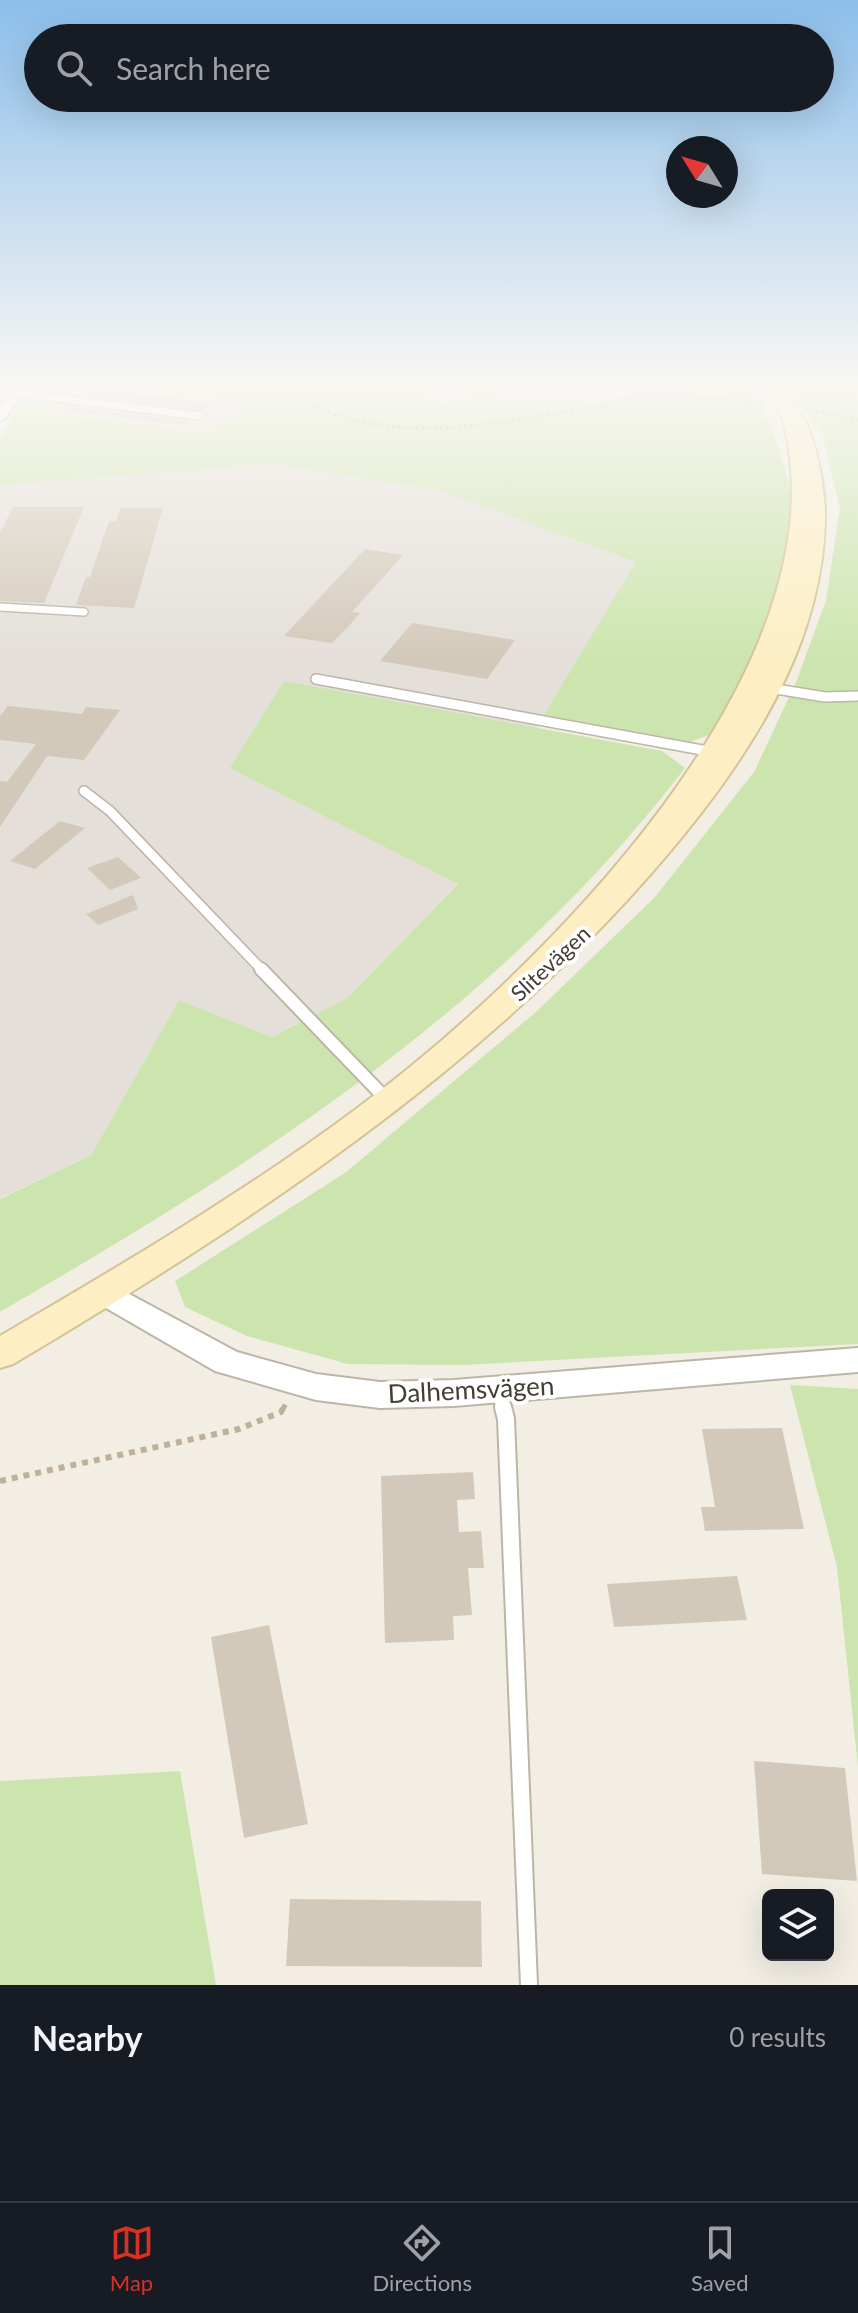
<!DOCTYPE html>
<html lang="en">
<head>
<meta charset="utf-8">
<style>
	:root { --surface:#171b24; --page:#242831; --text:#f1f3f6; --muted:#9ea1a6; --line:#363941; --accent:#d93025 }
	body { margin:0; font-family:Lato,sans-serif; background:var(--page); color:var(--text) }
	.controls { position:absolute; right:24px; bottom:24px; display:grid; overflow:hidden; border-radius:12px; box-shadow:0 8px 32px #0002 }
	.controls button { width:72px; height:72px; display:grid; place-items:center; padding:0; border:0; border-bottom:2px solid var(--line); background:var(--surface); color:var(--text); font:40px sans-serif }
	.compass { position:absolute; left:666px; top:136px; width:72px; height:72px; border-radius:50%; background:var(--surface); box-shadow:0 8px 32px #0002; rotate:307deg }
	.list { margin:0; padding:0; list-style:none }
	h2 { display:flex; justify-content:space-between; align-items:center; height:104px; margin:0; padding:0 32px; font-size:34px }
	h2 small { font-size:26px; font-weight:400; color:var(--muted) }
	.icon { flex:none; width:44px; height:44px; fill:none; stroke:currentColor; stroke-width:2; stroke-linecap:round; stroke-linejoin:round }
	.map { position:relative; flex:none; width:858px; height:1985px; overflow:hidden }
	.search { position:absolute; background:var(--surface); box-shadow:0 8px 32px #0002; left:24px; right:24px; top:24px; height:88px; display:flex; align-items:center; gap:20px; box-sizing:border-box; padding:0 28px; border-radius:44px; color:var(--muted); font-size:30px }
	.sheet { height:216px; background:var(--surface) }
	nav { display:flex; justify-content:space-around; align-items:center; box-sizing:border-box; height:112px; border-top:2px solid var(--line); background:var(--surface); font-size:22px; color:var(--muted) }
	nav a { display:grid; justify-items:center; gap:4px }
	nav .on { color:var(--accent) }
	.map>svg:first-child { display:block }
</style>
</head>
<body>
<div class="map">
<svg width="858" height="1985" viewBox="0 0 858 1985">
	<rect width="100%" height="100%" fill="#f2eee4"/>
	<g fill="#e4dfd9">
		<path d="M34,383h34l176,20 -17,20 -33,8 -177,-23z"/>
		<path d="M271,464l167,26 199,72 -101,167 -252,-47 -53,86 227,115 -111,115 -75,39 -93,-37 -88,155 -91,43v-713z"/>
	</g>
	<g fill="#cce5ae">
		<path d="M68,383h257l10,3 98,-3 -8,8v7l13,4 10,-1 29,-11 64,9 146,-7 7,-9h56c18,34 34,72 40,111 9,67 -45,179 -76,239l-24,9 -146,-27 92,-153 -198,-72 -167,-26 -271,21v-47l17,-30 177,23 33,-8 16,-20z"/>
		<path d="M786,383h72v961l-395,21 -115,-1 -101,-28 -62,-29 -10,-26 170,-108 192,-162 118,-114 99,-125 43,-92 29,-80 14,-92 -17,-71z"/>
		<path d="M284,681l378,70 23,17c-181,237 -431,397 -685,544v-113l91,-44 88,-155 93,37 75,-39 111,-114 -228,-116z"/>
		<path d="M790,1385l68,4v378l-21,-200z"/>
		<path d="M180,1771l36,214h-216v-204z"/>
	</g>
	<g fill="#d3c9ba">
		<path d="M96,389l115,14 -9,8 -114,-16z"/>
		<path d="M73,407l117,14 -5,4 -118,-14z"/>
		<path d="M13,507h71l-40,96 -44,-2v-68z"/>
		<path d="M121,508h42l-29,100 -58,-3 10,-28h4l19,-56h7z"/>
		<path d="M365,549l38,6 -51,57 8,1 -13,15 -15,15 -48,-7z"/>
		<path d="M412,623l103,17 -28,39 -107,-18z"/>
		<path d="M8,706l74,8 4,-7 34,3 -36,50 -37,-4 -47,71v-46l7,1 29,-38 -36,-4v-24z"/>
		<path d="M60,821l25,7 -50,41 -25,-8z"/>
		<path d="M118,857l23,21 -31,12 -23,-22z"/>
		<path d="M133,895l5,14 -40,16 -12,-11z"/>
		<path d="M782,1428l22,101 -99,2 -4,-24h14l-13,-78z"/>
		<path d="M473,1472l2,27 -18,1 2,32 22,-1 3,37h-16l4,47 -19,1 1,24 -69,3 -4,-167z"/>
		<path d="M737,1576l10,44 -133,7 -7,-43z"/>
		<path d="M269,1625l39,199 -64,14 -33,-201z"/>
		<path d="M754,1761l91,7 12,113 -95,-7z"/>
		<path d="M290,1899l191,2 1,66 -196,-1z"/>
	</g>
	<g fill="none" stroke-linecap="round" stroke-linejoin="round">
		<g stroke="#bdb5a7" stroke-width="10">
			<g id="service-far3">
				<path d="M16,393l183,23"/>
				<path d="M0,607l84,5"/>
			</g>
		</g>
		<g stroke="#bdb5a7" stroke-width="12">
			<g id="service-far2">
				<path d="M316,679l397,73"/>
				<path d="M770,688l55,9 33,-1"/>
				<path d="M84,791l26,20 153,160"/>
			</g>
		</g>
		<g stroke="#bdb5a7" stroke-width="16">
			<g id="service-far1">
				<path d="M261,969l127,132"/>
				<path d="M498,1389l5,20"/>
			</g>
		</g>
		<g stroke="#bdb5a7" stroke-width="20">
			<path id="service" d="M503,1407l3,12 23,566"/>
		</g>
		<g stroke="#bdb5a7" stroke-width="4">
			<path id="minor" d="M17,383h12l-24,36 -5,1v-13z"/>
		</g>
		<g stroke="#bdb5a7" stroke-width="4">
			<path id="tertiary" d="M105,1281l132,71 79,22 64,8 74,-2 404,-32v24l-404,34 -74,2 -64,-8 -101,-29 -121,-70 -5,-8 5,-8z"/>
		</g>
		<g stroke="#d3c397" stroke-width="4">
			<path id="secondary" d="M763,383h17l14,18 -4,4c24,10 34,80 35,104 2,134 -79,254 -163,352 -181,211 -412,362 -649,503l-13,4v-32c120,-70 240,-141 352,-224 179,-131 506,-449 428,-702l4,-4 -5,-1z"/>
		</g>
		<g stroke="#beb199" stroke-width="3" stroke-dasharray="3 3" stroke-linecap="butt">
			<path d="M282,383c82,72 214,40 313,24 16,-2 31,-10 47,-11 38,-3 85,5 123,7"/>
			<path d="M810,409l48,11"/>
		</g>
		<path stroke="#beb199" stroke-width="5" stroke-dasharray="5 5" stroke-linecap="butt" d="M283,1409l4,-8"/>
		<path stroke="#beb199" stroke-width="6" stroke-dasharray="6 6" stroke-linecap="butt" d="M0,1481l239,-52 42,-17 3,-5"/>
		<use href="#service-far3" stroke="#fff" stroke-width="7"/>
		<use href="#service-far2" stroke="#fff" stroke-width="9"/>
		<use href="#service-far1" stroke="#fff" stroke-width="12"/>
		<use href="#service" stroke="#fff" stroke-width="16"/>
		<use href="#minor" fill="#fff" fill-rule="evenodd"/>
		<use href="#tertiary" fill="#fff" fill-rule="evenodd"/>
		<use href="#secondary" fill="#fdefc3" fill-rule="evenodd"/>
		<g stroke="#d3c397" stroke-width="23" stroke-linecap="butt">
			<path id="secondary-bridge" d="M785,401l4,9"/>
		</g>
		<use href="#secondary-bridge" stroke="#fdefc3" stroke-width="20"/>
	</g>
	<linearGradient id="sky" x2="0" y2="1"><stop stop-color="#8bbeea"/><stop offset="0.58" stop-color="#f9f7f3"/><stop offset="1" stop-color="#f9f7f3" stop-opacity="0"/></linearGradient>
	<rect width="858" height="661" fill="url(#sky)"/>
	<g text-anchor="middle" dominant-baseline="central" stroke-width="8" stroke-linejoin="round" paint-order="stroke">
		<g font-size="22" fill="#433e34" stroke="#fff">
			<text transform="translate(550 963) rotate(-43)">Slitevägen</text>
		</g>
		<g font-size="26" fill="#433e34" stroke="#fff">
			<text transform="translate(471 1389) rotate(-3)">Dalhemsvägen</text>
		</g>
	</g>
</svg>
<div class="controls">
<button><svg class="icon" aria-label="layers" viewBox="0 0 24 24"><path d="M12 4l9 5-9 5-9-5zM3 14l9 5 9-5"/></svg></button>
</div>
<svg class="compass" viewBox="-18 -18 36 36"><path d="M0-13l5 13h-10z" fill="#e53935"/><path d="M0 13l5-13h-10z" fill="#9ea1a6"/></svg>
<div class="search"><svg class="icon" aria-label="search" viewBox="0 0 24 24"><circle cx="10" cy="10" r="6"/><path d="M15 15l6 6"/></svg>Search here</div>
</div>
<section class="sheet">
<h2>Nearby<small>0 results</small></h2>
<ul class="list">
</ul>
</section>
<nav>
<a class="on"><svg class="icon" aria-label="map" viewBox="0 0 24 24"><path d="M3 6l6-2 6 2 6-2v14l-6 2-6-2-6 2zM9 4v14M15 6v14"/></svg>Map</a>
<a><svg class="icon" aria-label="directions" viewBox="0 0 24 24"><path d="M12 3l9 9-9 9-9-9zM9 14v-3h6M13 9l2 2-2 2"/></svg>Directions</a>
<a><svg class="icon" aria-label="saved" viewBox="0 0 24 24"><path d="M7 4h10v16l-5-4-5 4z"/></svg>Saved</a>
</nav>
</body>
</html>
